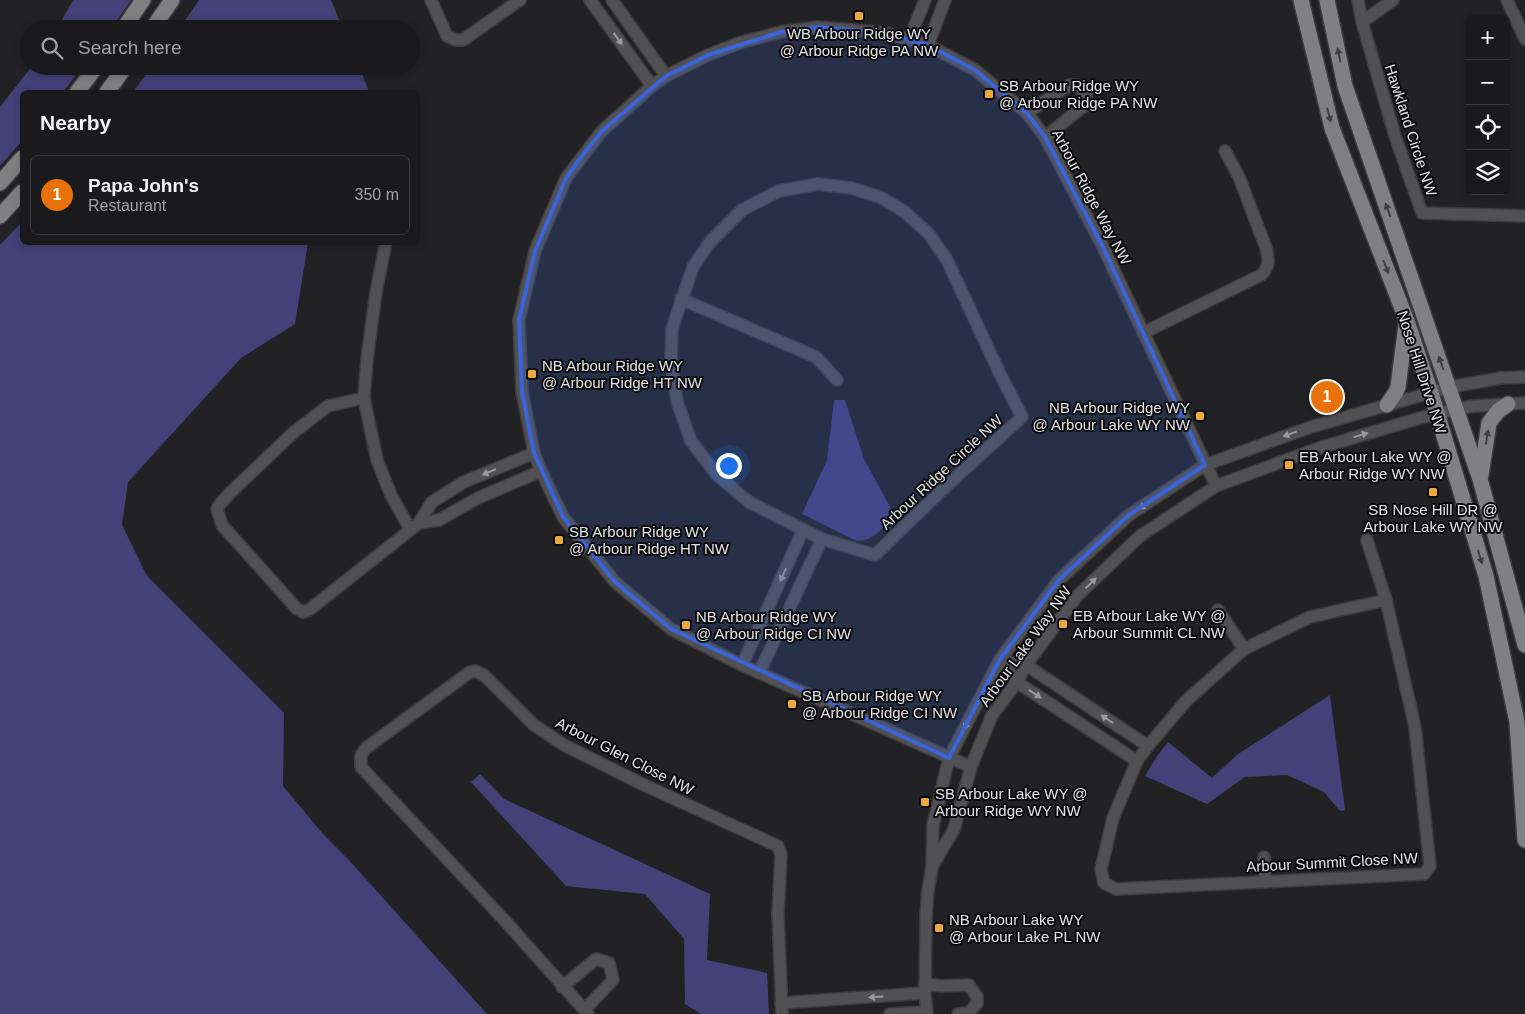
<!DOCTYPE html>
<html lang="en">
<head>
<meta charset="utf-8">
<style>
	:root { --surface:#1a1a1c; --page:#272729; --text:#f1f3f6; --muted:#9fa1a3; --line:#38383b; --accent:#2563eb }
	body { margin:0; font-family:Helvetica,sans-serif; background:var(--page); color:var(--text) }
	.controls { position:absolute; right:15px; top:15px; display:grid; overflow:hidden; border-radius:8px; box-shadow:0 2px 8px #0003 }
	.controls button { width:45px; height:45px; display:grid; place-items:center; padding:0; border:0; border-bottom:1px solid var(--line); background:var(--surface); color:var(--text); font:25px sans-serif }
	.you { position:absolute; left:728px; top:465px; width:18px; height:18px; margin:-12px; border:4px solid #fff; border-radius:50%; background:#1a73e8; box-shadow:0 0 0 8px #1a73e833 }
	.badge { display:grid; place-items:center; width:32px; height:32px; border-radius:50%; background:var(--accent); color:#fff; font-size:16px; font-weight:700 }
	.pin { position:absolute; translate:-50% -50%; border:2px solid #fff; box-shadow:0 1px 5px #0006 }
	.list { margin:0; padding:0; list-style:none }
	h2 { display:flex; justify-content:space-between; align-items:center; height:65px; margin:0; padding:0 20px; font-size:21px }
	h2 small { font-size:16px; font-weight:400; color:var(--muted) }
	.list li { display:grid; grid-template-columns:32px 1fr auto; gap:15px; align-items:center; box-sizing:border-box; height:80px; margin:0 10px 10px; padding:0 10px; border:1px solid var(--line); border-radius:8px }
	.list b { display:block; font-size:19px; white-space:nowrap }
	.list p { margin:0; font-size:16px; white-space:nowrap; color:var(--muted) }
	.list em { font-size:16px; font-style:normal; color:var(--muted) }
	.icon { flex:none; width:28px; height:28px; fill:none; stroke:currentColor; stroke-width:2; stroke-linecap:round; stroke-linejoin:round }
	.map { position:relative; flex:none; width:1525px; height:1014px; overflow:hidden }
	.search { position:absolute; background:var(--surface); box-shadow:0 2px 8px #0003; left:20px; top:20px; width:400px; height:55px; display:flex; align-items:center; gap:12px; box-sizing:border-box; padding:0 18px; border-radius:28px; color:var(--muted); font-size:19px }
	.panel { position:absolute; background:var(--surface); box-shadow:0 2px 8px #0003; left:20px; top:90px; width:400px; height:155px; border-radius:8px }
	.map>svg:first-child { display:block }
</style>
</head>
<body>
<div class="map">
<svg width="1525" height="1014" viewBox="0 0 1525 1014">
	<rect width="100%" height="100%" fill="#222225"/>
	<g fill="#444078">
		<path d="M73,0h58l-20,29h-54z"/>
		<path d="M199,0h132l12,29h-164z"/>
		<path d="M32,66h51l-20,26h-41v49l-22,25v-59z"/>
		<path d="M152,66h207l10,26h-236z"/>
		<path d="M22,222v20l286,1 -13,81 -54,34 -113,124 -6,43 25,51 137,137 -1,73 40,48 25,25 139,155h-487v-769z"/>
		<path d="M834,400h11l19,59 31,57c-11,10 -22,26 -38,25l-55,-27 25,-54z"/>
		<path d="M1330,695l15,115 -5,1 -16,-19 -37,-17 -42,2 -38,27 -62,-28 12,-20 11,-14 44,36 26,-24z"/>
		<path d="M480,774l24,25 206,95 -3,66 60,13 2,41h-68l-16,-10 -1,-65 -39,-45 -79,-8 -95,-104z"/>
	</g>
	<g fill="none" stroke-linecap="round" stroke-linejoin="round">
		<g stroke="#3d3d40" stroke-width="14">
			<g id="minor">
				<path d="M431,0l16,36 9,4h7l57,-40"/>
				<path d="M590,0l62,86"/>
				<path d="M612,0l54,76"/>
				<path d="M1358,0l4,22"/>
				<path d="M1393,0l-31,22 33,114 27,77 103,3"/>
				<path d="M1507,0l18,39"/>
				<path d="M909,40l16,-40"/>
				<path d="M928,45l17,-45"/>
				<path d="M1027,113l42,-28h8l9,10 -1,10 -40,32"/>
				<path d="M818,184l33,4 29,9 25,15 24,22 18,26 53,114 22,43 -78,71 -69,67 -53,-16 -73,-37 -32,-27 -26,-34 -14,-39 -6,-41 1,-32 21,-62 17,-25 32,-32 37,-19z"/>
				<path d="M386,242l-10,50 -9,67 -3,39 13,62 14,35 19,34"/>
				<path d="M681,299l135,58 21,23"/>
				<path d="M1143,333l118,-58c9,-9 8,-15 5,-27l-27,-71 -14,-26"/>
				<path d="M364,398l-36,8 -34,26 -63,60 -11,12 -3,5 5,16 75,84 6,3 6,-2 110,-87 13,-21 32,-20 70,-29"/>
				<path d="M419,523l20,-3 39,-22 63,-27"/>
				<path d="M1367,540l19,60"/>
				<path d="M1386,600l29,127 15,139 -6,8 -308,15 -12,-6 -3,-14 12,-51 24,-57 11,-15 38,-45 58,-52 66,-32z"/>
				<path d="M1218,610l26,39"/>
				<path d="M999,661l27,4 122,81"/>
				<path d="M999,661l18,21 120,79"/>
				<path d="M742,665l61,-135"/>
				<path d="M759,673l63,-134"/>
				<path d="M971,767l-229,-102 -71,-36 -56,-47 -52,-65 -22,-46 -7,-18 -12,-61 -3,-72 16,-69 31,-73 36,-47 50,-45 14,-10 42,-21 34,-13 39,-10 37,-5 67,6 43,12 47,25 52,43 18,24 58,110 113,239"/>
				<path d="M1264,857l1,25"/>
				<path d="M933,865l21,-36 17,-62 21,-52 25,-33 9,-17 51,-69 63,-60 76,-50 103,-38 101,-30 37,-9 17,-3 51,-3"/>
				<path d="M925,984l16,2 28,-1 8,12v6l-8,10 -11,1"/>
				<path d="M562,987l34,-28 13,4 4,17 -29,30"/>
				<path d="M781,1003l144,-10"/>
				<path d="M588,1014l-82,-92 -145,-155v-12l5,-7 104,-76 5,-1 9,4 50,50 30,20 82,41 132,60 3,9 -3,59 4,100"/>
				<path d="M890,1014l37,-2"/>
				<path d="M927,1014l-2,-21 1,-78 2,-25 4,-23 1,-42 16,-67 50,-97 60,-81 70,-65 76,-50 106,-38 139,-40 51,-9 24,-1"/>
			</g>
		</g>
		<g stroke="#3d3d40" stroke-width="18">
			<g id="major">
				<path d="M1301,0l31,128 75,193 24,72 55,183 31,146 8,118"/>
				<path d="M1327,0l18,86 135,393 45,166"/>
				<path d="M123,29l20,-29"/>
				<path d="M152,29l20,-29"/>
				<path d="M77,92l20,-26"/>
				<path d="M107,92l19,-26"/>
				<path d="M0,183l22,-25"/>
				<path d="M0,216l22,-24"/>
				<path d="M1387,405l9,-13 2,-5 8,-62"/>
				<path d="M1481,475l8,-52 9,-12 10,-7"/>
			</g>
		</g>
		<use href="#minor" stroke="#515153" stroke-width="11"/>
		<use href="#major" stroke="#808083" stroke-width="15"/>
	</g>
	<defs><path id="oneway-solid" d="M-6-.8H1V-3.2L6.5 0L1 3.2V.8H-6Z" transform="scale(1.25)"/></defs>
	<g fill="#9a9a9c">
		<use href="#oneway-solid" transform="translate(618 39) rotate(54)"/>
		<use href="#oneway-solid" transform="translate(1290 434) rotate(160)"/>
		<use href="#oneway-solid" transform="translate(1361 435) rotate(-17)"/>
		<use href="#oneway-solid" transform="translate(489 472) rotate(157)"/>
		<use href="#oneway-solid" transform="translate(1145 505) rotate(147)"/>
		<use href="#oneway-solid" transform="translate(783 575) rotate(114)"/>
		<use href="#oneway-solid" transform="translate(1091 583) rotate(-44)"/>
		<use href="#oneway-solid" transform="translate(1035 694) rotate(33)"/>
		<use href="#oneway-solid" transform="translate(1107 719) rotate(-147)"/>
		<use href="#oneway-solid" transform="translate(967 723) rotate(117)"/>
		<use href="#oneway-solid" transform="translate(876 997) rotate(176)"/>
	</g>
	<g fill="#404042">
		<use href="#oneway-solid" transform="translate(1339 55) rotate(-101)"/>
		<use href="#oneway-solid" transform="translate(1329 115) rotate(76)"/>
		<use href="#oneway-solid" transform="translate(1388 210) rotate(-109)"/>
		<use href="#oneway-solid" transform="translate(1386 267) rotate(69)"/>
		<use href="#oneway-solid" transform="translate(1441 363) rotate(-109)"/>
		<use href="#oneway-solid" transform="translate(1487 437) rotate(-81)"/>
		<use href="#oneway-solid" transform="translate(1480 557) rotate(73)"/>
	</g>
	<path fill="#3b64da" fill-opacity="0.2" stroke="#3b64da" stroke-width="4" stroke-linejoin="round" d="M818,27l67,6 43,12 47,25 52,43 18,24 58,110 102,218 -76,50 -70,65 -60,81 -50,97 -278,-129 -56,-47 -52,-65 -29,-64 -12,-61 -3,-72 16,-69 31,-73 15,-21 21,-26 64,-55 42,-21 73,-23z"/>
	<g fill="#eda83c" stroke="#0b0b0d" stroke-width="2">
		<rect x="854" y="11" width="10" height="10" rx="2.5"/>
		<rect x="984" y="89" width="10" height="10" rx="2.5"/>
		<rect x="527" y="369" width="10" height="10" rx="2.5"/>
		<rect x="1195" y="411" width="10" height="10" rx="2.5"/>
		<rect x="1284" y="460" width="10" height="10" rx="2.5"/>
		<rect x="1428" y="487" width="10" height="10" rx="2.5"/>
		<rect x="554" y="535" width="10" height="10" rx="2.5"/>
		<rect x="1058" y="619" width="10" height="10" rx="2.5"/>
		<rect x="681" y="620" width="10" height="10" rx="2.5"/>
		<rect x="787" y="699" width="10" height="10" rx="2.5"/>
		<rect x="920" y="797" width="10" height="10" rx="2.5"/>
		<rect x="934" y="923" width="10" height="10" rx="2.5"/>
	</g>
	<g text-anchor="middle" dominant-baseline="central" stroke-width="4" stroke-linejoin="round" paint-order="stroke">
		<g font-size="15" fill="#e4e4e6" stroke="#0b0b0d" text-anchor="start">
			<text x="859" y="33" text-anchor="middle">WB Arbour Ridge WY<tspan x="859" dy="17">@ Arbour Ridge PA NW</tspan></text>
			<text x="999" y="85">SB Arbour Ridge WY<tspan x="999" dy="17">@ Arbour Ridge PA NW</tspan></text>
			<text x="542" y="365">NB Arbour Ridge WY<tspan x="542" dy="17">@ Arbour Ridge HT NW</tspan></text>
			<text x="1190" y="407" text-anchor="end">NB Arbour Ridge WY<tspan x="1190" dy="17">@ Arbour Lake WY NW</tspan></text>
			<text x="1299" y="456">EB Arbour Lake WY @<tspan x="1299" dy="17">Arbour Ridge WY NW</tspan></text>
			<text x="1433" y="509" text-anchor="middle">SB Nose Hill DR @<tspan x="1433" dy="17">Arbour Lake WY NW</tspan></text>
			<text x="569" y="531">SB Arbour Ridge WY<tspan x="569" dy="17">@ Arbour Ridge HT NW</tspan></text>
			<text x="1073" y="615">EB Arbour Lake WY @<tspan x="1073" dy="17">Arbour Summit CL NW</tspan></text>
			<text x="696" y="616">NB Arbour Ridge WY<tspan x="696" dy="17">@ Arbour Ridge CI NW</tspan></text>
			<text x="802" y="695">SB Arbour Ridge WY<tspan x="802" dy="17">@ Arbour Ridge CI NW</tspan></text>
			<text x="935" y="793">SB Arbour Lake WY @<tspan x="935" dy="17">Arbour Ridge WY NW</tspan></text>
			<text x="949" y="919">NB Arbour Lake WY<tspan x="949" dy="17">@ Arbour Lake PL NW</tspan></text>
		</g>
		<g font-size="15" fill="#e4e4e6" stroke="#0b0b0d">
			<text transform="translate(1411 130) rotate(72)">Hawkland Circle NW</text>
			<text transform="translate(1092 197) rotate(62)">Arbour Ridge Way NW</text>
			<text transform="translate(1422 372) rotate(72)">Nose Hill Drive NW</text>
			<text transform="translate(941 472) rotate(-43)">Arbour Ridge Circle NW</text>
			<text transform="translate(1025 646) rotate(-54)">Arbour Lake Way NW</text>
			<text transform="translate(625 756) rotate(27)">Arbour Glen Close NW</text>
			<text transform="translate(1332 862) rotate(-3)">Arbour Summit Close NW</text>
		</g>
	</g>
</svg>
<div class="controls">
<button>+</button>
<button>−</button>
<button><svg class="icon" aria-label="locate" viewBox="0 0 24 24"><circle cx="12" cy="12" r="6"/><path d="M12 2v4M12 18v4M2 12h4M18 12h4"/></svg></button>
<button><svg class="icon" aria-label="layers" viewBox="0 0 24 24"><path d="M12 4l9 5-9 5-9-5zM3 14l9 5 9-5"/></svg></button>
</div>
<div class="you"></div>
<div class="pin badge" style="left:1327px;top:397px;background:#e8710a">1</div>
<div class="search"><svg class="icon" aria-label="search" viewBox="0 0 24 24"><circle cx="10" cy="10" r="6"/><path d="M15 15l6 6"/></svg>Search here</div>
<section class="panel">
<h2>Nearby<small></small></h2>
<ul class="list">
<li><span class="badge" style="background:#e8710a">1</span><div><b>Papa John's</b><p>Restaurant</p></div><em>350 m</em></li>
</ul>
</section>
</div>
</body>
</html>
